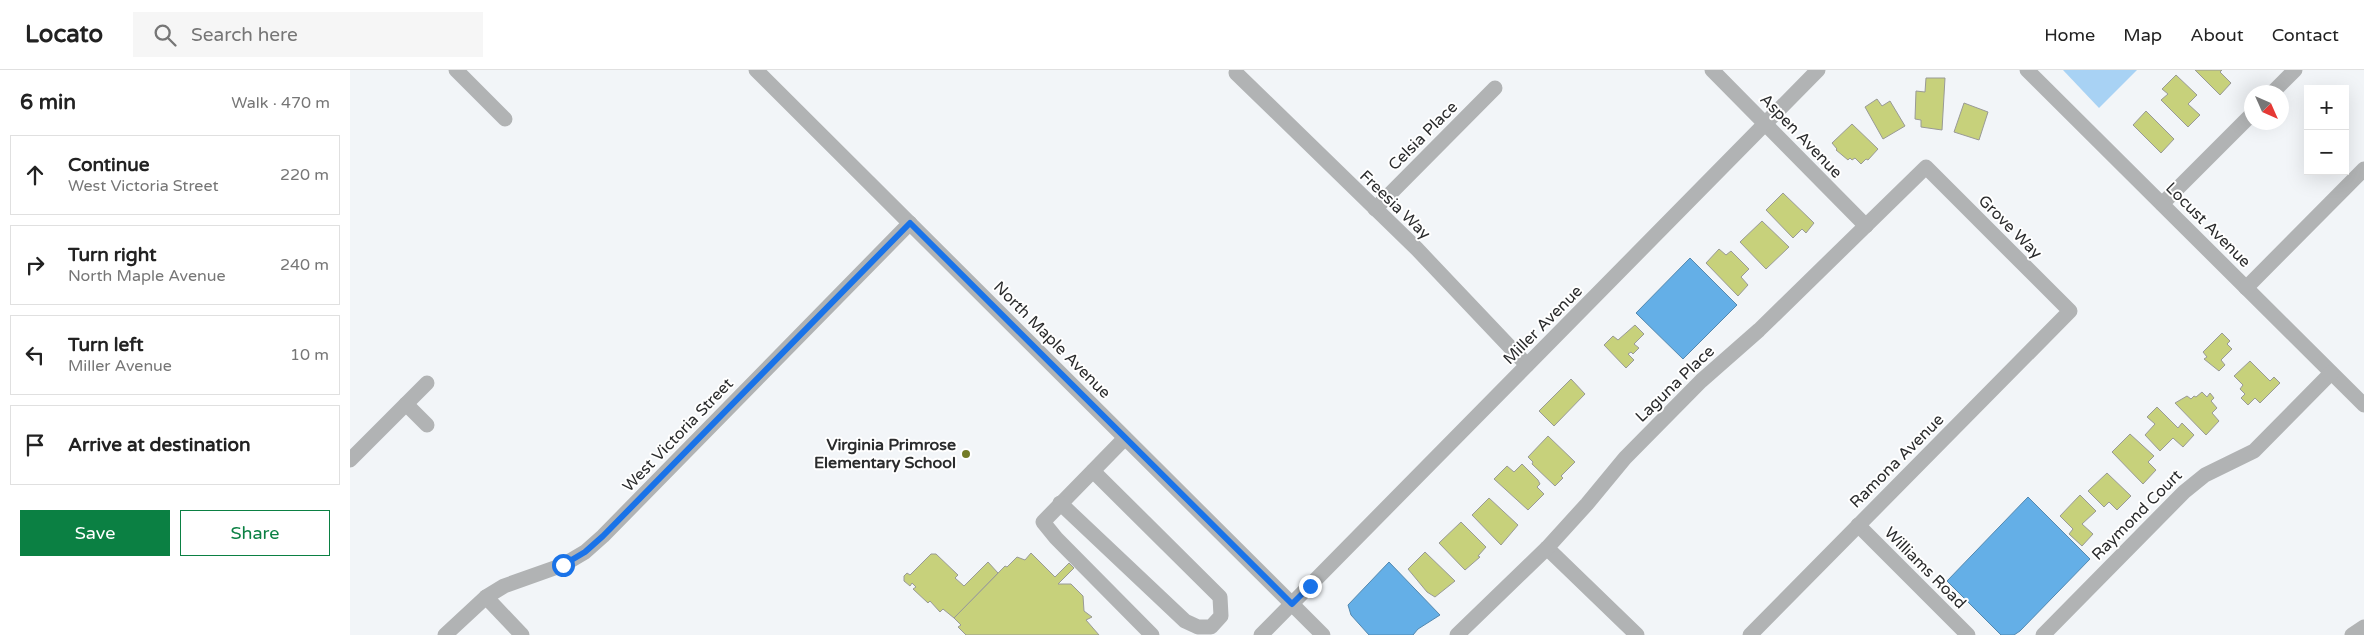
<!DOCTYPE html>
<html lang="en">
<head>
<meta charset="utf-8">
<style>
	:root { --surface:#fff; --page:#f6f6f6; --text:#222; --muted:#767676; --line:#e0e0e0; --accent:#0b8043 }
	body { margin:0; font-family:"Varela Round",sans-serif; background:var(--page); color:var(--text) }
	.controls { position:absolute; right:15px; top:15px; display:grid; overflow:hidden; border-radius:0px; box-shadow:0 5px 20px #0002 }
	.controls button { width:45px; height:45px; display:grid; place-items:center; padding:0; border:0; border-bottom:1px solid var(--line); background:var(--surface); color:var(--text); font:25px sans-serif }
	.compass { position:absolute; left:1894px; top:15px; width:45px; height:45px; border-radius:50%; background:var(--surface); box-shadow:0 5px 20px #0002; rotate:135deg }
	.stop { position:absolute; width:15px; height:15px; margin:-11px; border:4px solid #1a73e8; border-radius:50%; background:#fff }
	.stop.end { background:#1a73e8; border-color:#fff; box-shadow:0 1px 5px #0008 }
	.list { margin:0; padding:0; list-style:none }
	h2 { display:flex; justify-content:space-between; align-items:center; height:65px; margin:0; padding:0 20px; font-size:21px }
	h2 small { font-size:16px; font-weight:400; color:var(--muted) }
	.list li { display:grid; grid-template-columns:32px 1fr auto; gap:15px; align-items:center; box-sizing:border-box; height:80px; margin:0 10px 10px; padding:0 10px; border:1px solid var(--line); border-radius:0px }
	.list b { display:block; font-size:19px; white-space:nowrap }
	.list p { margin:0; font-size:16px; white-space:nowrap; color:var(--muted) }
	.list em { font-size:16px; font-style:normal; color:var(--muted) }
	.actions { display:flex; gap:10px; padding:15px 20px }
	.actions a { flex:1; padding:11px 0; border:1px solid var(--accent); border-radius:0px; text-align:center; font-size:18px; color:var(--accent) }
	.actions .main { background:var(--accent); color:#fff }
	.icon { flex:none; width:28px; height:28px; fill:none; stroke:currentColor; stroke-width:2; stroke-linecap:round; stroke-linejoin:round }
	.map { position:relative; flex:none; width:2014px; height:565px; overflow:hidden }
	header { display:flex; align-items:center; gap:30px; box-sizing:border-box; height:70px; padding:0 25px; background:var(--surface); border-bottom:1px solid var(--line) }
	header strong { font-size:24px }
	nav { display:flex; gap:28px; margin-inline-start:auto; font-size:18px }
	.search { width:350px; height:45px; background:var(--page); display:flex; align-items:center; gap:12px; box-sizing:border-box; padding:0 18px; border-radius:0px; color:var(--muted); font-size:19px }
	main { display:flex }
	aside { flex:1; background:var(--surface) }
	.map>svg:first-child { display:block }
</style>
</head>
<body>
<header>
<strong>Locato</strong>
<div class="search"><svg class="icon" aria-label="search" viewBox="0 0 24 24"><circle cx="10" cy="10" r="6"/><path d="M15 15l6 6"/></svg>Search here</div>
<nav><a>Home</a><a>Map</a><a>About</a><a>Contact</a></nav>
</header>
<main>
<aside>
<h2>6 min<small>Walk · 470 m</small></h2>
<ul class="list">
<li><svg class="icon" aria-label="ahead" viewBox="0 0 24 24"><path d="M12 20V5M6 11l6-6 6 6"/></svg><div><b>Continue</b><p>West Victoria Street</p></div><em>220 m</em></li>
<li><svg class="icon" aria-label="right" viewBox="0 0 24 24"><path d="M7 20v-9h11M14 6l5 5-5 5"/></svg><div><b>Turn right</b><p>North Maple Avenue</p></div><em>240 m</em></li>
<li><svg class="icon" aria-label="left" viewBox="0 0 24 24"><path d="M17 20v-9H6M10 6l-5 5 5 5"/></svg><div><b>Turn left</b><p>Miller Avenue</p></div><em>10 m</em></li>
<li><svg class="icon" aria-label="arrive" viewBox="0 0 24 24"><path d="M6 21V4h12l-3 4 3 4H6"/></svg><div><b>Arrive at destination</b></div></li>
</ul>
<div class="actions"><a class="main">Save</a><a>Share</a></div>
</aside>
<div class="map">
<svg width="2014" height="565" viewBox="0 0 2014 565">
	<rect width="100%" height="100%" fill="#f2f5f8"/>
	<path fill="#a8d2f4" d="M1713,0h74l-38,38z"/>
	<g fill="#64afe7" stroke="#5388af">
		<path d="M1340,188l47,47 -54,54 -47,-46z"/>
		<path d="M1678,427l62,62 -70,72 -6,4h-13l-54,-54z"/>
		<path d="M1039,492l51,53 -22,14 -5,6h-44l-18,-20 -3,-10z"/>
	</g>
	<g fill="#c7d17b" stroke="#999a96">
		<path d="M1845,0h27l-2,2 11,11 -11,12z"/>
		<path d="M1826,5l21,20 -9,9 12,11 -12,12 -27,-27 7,-6 -6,-5z"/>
		<path d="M1576,8h19l-3,52 -21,-3v-7l-6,-1 1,-28 9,1z"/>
		<path d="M1527,29l5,7 8,-5 15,25 -22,13 -18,-32z"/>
		<path d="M1614,33l24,9 -9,28 -25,-8z"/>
		<path d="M1796,41l28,28 -13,14 -28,-28z"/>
		<path d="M1502,54l26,25 -10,11 -2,-1 -5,5 -6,-6 -3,2 -2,-2 -2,2 -12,-10 1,-1 -5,-6z"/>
		<path d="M1433,123l31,30 -8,10 -4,-4 -9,9 -27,-28z"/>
		<path d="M1412,151l27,26 -23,22 -26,-27z"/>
		<path d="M1369,179l7,6 5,-4 18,18 -8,8 7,8 -10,11 -32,-33z"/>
		<path d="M1285,255l9,9 -10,10 5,4 -6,6 -2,-2 -3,2 6,6 -8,8 -22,-23 9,-9 5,4z"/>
		<path d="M1872,263l8,8 -3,3 5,5 -11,11 4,5 -6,6 -15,-12 3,-2 -4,-5z"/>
		<path d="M1900,291l20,20 4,-4 6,6 -20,20 -5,-5 -7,7 -7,-7 4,-4 -5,-5 3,-4 -9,-9z"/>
		<path d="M1221,309l14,15 -31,32 -15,-15z"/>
		<path d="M1852,322l5,5 3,-4 4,5 -3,3 6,7 -5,5 7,8 -13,14 -31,-32 12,-7 4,3 3,-3 2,1z"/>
		<path d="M1807,337l21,21 4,-5 12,12 -11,12 -10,-9 -13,13 -15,-16 10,-11 -8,-7z"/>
		<path d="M1780,364l24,22 -6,6 8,8 -13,14 -31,-32z"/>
		<path d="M1198,366l27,26 -14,14 2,2 -8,8 -23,-22 1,-2 -5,-5z"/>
		<path d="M1172,394l16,16 2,4 -3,3 7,7 -16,16 -34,-31 13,-13 7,6z"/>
		<path d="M1757,403l24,23 -14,14 -8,-8 -5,5 -16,-16z"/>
		<path d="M1730,425l16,16 -14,13 11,10 -11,12 -13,-12 4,-5 -13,-13z"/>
		<path d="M1139,428l29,27 -17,20 -29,-30z"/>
		<path d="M1111,452l25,25 -8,9 2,1 -15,13 -26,-27z"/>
		<path d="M1075,482l30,29 -20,16 -8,-5 -19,-23z"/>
		<path d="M681,483l24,24 14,-14 5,5 -16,16h13l12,12 1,15 8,6 -6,3 13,15h-133l-8,-8 3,-2 -7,-7 51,-52 2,1 10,-10 8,3z"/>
		<path d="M581,484h5l22,21 -3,3 9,8 24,-24 10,11 -44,45 -11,-9 -3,3 -10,-11 -2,2 -15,-14 3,-2 -4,-4 -2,3 -6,-5v-5l3,-3 3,2z"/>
	</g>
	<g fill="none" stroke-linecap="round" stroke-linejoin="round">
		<g stroke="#b1b3b4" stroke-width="15">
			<path d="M106,0l49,49"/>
			<path d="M406,0l567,565"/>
			<path d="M1362,0l154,156"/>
			<path d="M1677,0l337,335"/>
			<path d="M886,3l181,176 110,116"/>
			<path d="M1923,22l22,-22"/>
			<path d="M1812,134l90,-90"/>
			<path d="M1025,139l120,-121"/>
			<path d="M1896,218l118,-119"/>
			<path d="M56,334l21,21"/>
			<path d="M775,368l-82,84 13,16 96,97"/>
			<path d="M0,390l77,-77"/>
			<path d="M710,433l125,118 13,6h13l10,-11 -1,-19 -127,-126"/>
			<path d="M1508,455l110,110"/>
			<path d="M1197,478l90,87"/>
			<path d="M136,527l36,38"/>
			<path d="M95,565l41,-38 18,-11 59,-21 22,-13 18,-16 307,-313"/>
			<path d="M911,565l557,-565"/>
			<path d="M1107,565l90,-87 40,-44 38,-46 76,-77 58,-51 167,-163 144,144 -320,324"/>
			<path d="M1693,565l141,-143 21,-17 49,-24 77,-78"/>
			<path d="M2002,565l12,-8"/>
		</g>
	</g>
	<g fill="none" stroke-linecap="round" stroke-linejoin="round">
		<path stroke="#1a73e8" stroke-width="6" d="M213,495l22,-13 18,-16 307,-313 382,381 18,-18"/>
	</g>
	<circle fill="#747c27" stroke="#fff" stroke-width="2" cx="616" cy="384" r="5"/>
	<g text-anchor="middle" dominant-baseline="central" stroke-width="4" stroke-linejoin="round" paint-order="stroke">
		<g font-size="16" fill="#2b2c2d" stroke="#fff">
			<text transform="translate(1073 66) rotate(-45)">Celsia Place</text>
			<text transform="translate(1451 66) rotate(46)">Aspen Avenue</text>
			<text transform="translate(1045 135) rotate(44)">Freesia Way</text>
			<text transform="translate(1858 155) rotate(45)">Locust Avenue</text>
			<text transform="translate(1660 157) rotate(45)">Grove Way</text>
			<text transform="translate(1193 255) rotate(-45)">Miller Avenue</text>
			<text transform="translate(702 270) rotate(45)">North Maple Avenue</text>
			<text transform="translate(1325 314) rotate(-44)">Laguna Place</text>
			<text transform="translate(328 365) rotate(-46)">West Victoria Street</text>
			<text transform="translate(1547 391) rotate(-45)">Ramona Avenue</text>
			<text transform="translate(1787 445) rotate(-45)">Raymond Court</text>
			<text transform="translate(1575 498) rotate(45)">Williams Road</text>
		</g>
		<g font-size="16" font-weight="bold" fill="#2b2c2d" stroke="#fff" text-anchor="end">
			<text x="606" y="375">Virginia Primrose<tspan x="606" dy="18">Elementary School</tspan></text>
		</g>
	</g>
</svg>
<div class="controls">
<button>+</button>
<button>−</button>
</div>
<svg class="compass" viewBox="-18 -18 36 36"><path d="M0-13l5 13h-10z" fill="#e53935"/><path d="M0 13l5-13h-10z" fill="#767676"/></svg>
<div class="stop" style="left:213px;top:495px"></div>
<div class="stop end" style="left:960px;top:516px"></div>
</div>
</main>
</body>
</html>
